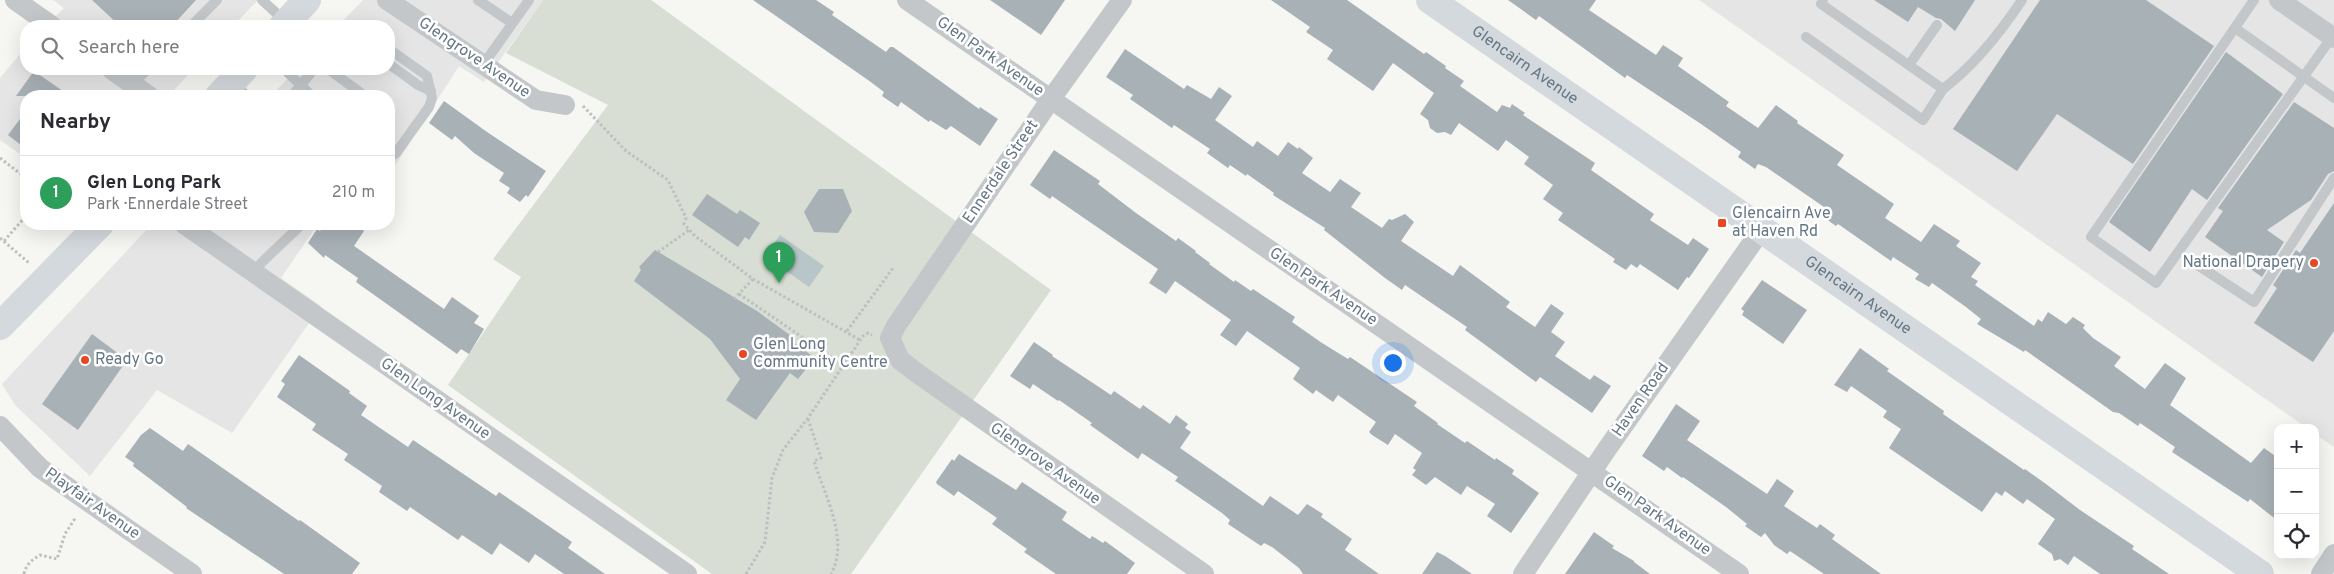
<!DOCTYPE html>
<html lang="en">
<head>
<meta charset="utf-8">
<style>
	:root { --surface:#fff; --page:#f2f2f3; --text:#2b2b33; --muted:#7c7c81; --line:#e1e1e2; --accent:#e84721 }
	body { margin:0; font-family:Overpass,sans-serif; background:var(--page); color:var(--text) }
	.controls { position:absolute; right:15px; bottom:15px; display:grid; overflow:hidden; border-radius:10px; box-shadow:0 5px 20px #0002 }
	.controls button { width:45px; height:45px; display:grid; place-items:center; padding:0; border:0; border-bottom:1px solid var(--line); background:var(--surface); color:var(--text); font:25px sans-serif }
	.you { position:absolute; left:1392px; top:362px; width:18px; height:18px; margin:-12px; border:4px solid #fff; border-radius:50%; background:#1a73e8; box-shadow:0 0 0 8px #1a73e833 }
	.badge { display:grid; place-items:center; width:32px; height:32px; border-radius:50%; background:var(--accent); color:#fff; font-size:16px; font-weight:700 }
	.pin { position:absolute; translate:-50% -41px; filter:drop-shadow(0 1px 2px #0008) }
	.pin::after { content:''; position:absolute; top:26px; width:18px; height:15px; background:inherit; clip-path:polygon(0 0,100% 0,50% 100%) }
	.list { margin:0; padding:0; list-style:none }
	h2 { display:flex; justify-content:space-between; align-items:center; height:65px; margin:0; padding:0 20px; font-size:21px }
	h2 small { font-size:16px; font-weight:400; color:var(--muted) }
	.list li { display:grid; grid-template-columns:32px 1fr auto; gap:15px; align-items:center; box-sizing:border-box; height:75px; padding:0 20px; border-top:1px solid var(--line) }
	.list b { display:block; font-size:19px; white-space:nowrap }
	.list p { margin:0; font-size:16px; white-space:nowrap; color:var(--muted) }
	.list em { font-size:16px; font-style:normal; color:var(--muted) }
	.icon { flex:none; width:28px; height:28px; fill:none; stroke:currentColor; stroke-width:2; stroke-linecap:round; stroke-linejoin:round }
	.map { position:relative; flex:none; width:2334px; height:574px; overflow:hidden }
	.search { position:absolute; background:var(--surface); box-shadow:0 5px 20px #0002; left:20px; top:20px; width:375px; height:55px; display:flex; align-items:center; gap:12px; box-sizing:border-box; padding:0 18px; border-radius:20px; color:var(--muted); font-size:19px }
	.panel { position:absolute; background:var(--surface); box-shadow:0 5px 20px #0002; left:20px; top:90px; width:375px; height:140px; border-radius:20px }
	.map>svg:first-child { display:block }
</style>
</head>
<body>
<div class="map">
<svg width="2334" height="574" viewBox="0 0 2334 574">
	<rect width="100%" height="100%" fill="#f6f6f3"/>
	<g fill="#e4e5e4">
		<path d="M53,0h205l-25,26h-187l18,-18z"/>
		<path d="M363,0h180l-59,82 -25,-16 -70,109v-79h-118l26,-27h92v-43h-51z"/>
		<path d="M1699,0h635v447l-19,-13v-6h-8z"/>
		<path d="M26,47v22h168l-26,27h-142v62l-26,-18v-62z"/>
		<path d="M152,224h166l-37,54 40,28 -89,127 -75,-43 -67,86 -75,-71 -13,-21z"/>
	</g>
	<path fill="#d8ded4" d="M543,0h108l400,290 -200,284h-139l-264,-189 73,-108 -28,-18 115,-154 -102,-52z"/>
	<path fill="#b9c6c9" d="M780,235l44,31 -15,21 -44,-31z"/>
	<g fill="#a8b1b6">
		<path d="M92,0h104l-24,26h-52z"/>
		<path d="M753,0h63l18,12 -2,3 54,37 4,-5h3l86,62 1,-2 18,12 -18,27 -29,-20 -5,4 -16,-10 -1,2 -28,-20 -3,5 -16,-11 2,-4 -16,-12z"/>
		<path d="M990,0h75l-24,35z"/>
		<path d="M1271,0h76l77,54 2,-2 20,14 -1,2 19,13 -4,5 37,26 5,-7 8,3 2,-4 13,9 -2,2 72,48 -4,7 63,44 -4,6 38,25 5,-7 16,11 -20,29 -2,-1 -9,13 -38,-26 -3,4 -6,-4 -5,6 -13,-8 2,-3 -57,-39 5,-7 -20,-14 10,-14 -29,-21 5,-7 -23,-17 -8,11 -39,-28 -8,12 -6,-3 -8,1 -7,-5 -2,-8 -8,-6 14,-21 -41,-30 -20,28 -46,-32 6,-9 -27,-18 4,-5z"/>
		<path d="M1508,0h88l-7,10 67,45 7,-10 20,13 -5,8 51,36 -3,4 32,22 18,-23 22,16 -1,2 47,32 -7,10 57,39 -9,14 36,24 13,-18 26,17 -4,5 25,17 -10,14 7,4 -3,4 59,41 4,-7 4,3 6,-10 18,12 7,-7 12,8 -2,3 10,10 28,19 -7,9 31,23 20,-26 21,15 -16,27 81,58 13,-15 14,10v63l-28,-22 -2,3 -76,-50 3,-5 -35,-24 -2,3 -19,-13 -6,-1 -88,-62 -1,2 -47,-28 4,-5 -15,-12 -34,-24 -3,4 -14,-8 4,-5 -26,-17 -2,4 -53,-37 -2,2 -17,-12 5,-7 -58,-40 -8,-3 -3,5 -17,-12 3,-5 -40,-28 -74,-49 -2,3 -86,-62 -3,4z"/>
		<path d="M1874,0h101l-20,31 -14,-12 -5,-1 -18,-11 -10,15z"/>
		<path d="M2040,0h106l68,46 -81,118 -76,-50 -40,57 -64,-42z"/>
		<path d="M1125,49l59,40 3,-4 24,14 8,-12 13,9 -17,24 38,27 4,-6 21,15 10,-14 10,7 1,-2 14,11 -11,15 28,19 10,-13 21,14 -10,14 31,21 7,-9 3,1 13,-6 9,8 -13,19 52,35 7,-11 50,37 -4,5 29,20 16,-23 13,9 -13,19 14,10 -10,14 35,24 4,-5 17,11 -19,27 -52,-36 -4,5 -71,-52 2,-3 -37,-25 -25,-17 -3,5 -17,-12 -61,-48 1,-2 -52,-33 1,-2 -27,-19 -1,2 -16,-11 -2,3 -21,-15 3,-4 -36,-24 -2,3 -42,-29 3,-4 -27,-18z"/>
		<path d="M2226,52l57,42 -76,106 -15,-11 -42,63 -41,-30z"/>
		<path d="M34,71l36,25h-54z"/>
		<path d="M444,101l43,31 59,39 -18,26 -2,-2 -6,7 -13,-9 3,-5 -11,-7 5,-8 -30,-20 -19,-17 -3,4 -23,-17z"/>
		<path d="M2294,102l40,26v43l-6,3 -17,26 -44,30 17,12 -22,35 -57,-40 18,-26 -5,-3z"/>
		<path d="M26,111v38l-18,-14z"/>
		<path d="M1054,150l46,31 -2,3 38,29 40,28 2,-3 18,13 -1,1 15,11 -1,1 25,18 1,-2 16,11 2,-2 42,28 -3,5 30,21 26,16 2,-2 67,45 -3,4 24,17 -1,1 28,19 2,-2 28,19 1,-2 18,12 -2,4 27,19 -28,40 -24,-17 8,-12 -28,-18 -6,9 -26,-18 -9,8 -14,-10 4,-5 -3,-2 9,-15 -27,-19 -7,11 -16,-10 -3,-3 7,-10 -38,-27 -5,7 -17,-12 -3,4 -20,-15 7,-11 -53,-37 -11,15 -16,-11 11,-15 -56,-39 -9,13 -17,-11 9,-14 -106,-73 -2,3 -20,-14z"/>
		<path d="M819,189h24l9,22 -14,22 -24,-1 -10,-20z"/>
		<path d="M707,194l30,20 3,-4 20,13 -11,17 -4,-3 -7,10 -46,-32z"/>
		<path d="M2334,203v128l-21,31 -59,-39 23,-35 -4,-3 23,-35 4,3z"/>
		<path d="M324,224h29l11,7 -10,15 3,2 87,61 8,-12 27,19 -5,7 10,6 -15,25 -8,-5 -4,5 -101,-72 2,-4 -33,-23 -1,3 -16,-15 9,-14 3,2z"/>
		<path d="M655,250l102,61 37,27 -2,3 23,17 -17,21 -8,-6 -34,47 -30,-20 14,-21 -30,-40 -76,-58 7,-11 -2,-3z"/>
		<path d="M1762,280l45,30 -24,34 -41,-29 2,-4 -3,-2z"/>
		<path d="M92,334l35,26 -49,70 -36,-26z"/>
		<path d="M1034,342l19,13 -1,1 59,39 3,-4 26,18 3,-4 27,19 6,-9 12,9 -3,4 6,4 -11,16 83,58 7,-10 28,19 9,-11 16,10 -2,3 31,22 -7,11 34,24h-76l-4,-6 -27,-21 -8,-4 -3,3 -33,-22 2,-4 -8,-7 -45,-31 -2,-1 3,-4 -36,-24 -4,6 -48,-34 2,-2 -33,-23 -1,1 -25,-17 -3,5 -20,-13z"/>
		<path d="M1860,348l29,21 -2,2 57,40 -1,3 81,56 1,-1 21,15 34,26 54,36 -2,3 37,25h-69l-26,-18 -6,9 -8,-6 -6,2 -2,-7 -14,-10 17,-25 -28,-20 -4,5 -18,-13 -3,5 -6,-4 -14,20 -93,-64 12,-19 -18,-12 4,-6 -36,-25 -4,6 -13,-7z"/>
		<path d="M299,355l51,36 -1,2 18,13 -6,9 47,32 5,-7 83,56 3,-4 73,50 -4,6 37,26h-41l-29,-20 -6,9 -29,-20 -8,12 -30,-20 -4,5 -48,-33 -3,4 -28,-19 3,-6 -38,-26 4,-6 -36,-24 4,-6 -39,-27 8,-13 -4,-3z"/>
		<path d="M1676,404l24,17 -13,19 80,54 10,-15 17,12 -10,15 33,22 3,-4 15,11 -3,4 49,35h-57l-34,-23 -3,3 -13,-9 -9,-12 -4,4 -16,-11 2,-2 -21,-17 -43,-30 -1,1 -15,-11 -3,4 -22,-15z"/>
		<path d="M150,428l33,23 5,-7 111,77 1,-1 60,43 -8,11h-68l-98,-66 1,-1 -54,-41 1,-3 -9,-6 16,-22z"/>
		<path d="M959,454l57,36 6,-8 45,30 -5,8 28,19 2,-3 11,7 2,-2 30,22 -8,11h-71l-32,-22 3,-3 -35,-25 5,-6 -39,-27 -4,5 -17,-12 -1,-2 16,-23 2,2z"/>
		<path d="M1594,532l20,14 -2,2 22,13v1l16,12h-85z"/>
		<path d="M1437,552l8,4 27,18h-50z"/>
	</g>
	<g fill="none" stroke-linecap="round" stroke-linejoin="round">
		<g stroke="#bdbfc1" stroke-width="3" stroke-dasharray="2.5 2.5" stroke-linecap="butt">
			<path d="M583,106l43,45 42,29 18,38 -2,6 11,12 58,43 107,61"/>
			<path d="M0,158l26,20"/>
			<path d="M0,238l29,25"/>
			<path d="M4,241l22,-25"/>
			<path d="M658,252l31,-22"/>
			<path d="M739,294l104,71"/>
			<path d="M734,299l19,-20"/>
			<path d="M847,331l46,-63"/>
			<path d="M808,419l13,39 -7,3c10,33 36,79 17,113"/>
			<path d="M24,574c2,-10 8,-14 16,-19l17,4 8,-25 11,-17"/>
			<path d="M746,574l19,-32 7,-64 11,-28 25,-32 55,-82 5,-3 4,2"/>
		</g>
		<g stroke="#c3c7ca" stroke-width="10">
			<path d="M262,0l23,21"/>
			<path d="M478,0l34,23"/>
			<path d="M2254,0l-163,237 65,46 176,-246"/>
			<path d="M191,26l26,-26"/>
			<path d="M2235,28l99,70"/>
			<path d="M1806,37l117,83 20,-31 -122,-85 2,-4"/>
			<path d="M389,49l38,27 5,22 -3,9 -33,46 -7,5"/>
			<path d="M389,64l29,21 13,6"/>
			<path d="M483,65l46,-65"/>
			<path d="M1909,65l28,-40"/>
			<path d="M284,69l26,25"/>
			<path d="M328,69l37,27"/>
			<path d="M233,83l14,13"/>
			<path d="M132,84l16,-15"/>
			<path d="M1943,89c32,-24 57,-56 79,-89"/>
			<path d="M292,96l22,-27"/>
			<path d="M2196,264l58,38 80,-124"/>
			<path d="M254,273l8,-11 40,-38"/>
		</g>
		<g stroke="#c3c7ca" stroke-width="20">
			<path d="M15,0l37,26"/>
			<path d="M387,0l149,100 29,5"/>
			<path d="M907,0l832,574"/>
			<path d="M1122,0l-71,99 -155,227 -6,12 10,22 17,13 287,201"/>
			<path d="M2279,0l55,38"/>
			<path d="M111,69l38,27"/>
			<path d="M184,224l503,350"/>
			<path d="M0,426l40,42 152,106"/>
			<path d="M1523,574l84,-125 155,-220"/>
			<path d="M2321,574l13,-20"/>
		</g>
		<g stroke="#d4d9dd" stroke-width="28">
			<path id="s1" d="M1430,0l830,574"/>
			<path d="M283,26l24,-26"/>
			<path d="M219,96l25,-27"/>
			<path d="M0,326l100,-102"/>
		</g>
	</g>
	<g fill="#e84721" stroke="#fff" stroke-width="2">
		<rect x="1717" y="218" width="10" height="10" rx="2.5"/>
		<circle cx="2314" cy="263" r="5"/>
		<circle cx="743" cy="354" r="5"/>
		<circle cx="85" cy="360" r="5"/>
	</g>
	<g text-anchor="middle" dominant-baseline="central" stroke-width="5" stroke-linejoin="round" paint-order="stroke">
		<g font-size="16" fill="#647785" stroke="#fff">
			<text transform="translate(990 57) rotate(35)">Glen Park Avenue</text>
			<text transform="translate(474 58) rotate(34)">Glengrove Avenue</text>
			<text stroke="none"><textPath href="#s1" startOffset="115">Glencairn Avenue</textPath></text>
			<text transform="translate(1001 172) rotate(-56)">Ennerdale Street</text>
			<text transform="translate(1323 287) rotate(34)">Glen Park Avenue</text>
			<text stroke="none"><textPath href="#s1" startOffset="520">Glencairn Avenue</textPath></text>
			<text transform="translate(435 399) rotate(35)">Glen Long Avenue</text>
			<text transform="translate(1641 400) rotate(-55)">Haven Road</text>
			<text transform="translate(1045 464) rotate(35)">Glengrove Avenue</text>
			<text transform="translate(92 504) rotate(35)">Playfair Avenue</text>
			<text transform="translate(1657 516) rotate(35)">Glen Park Avenue</text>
		</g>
		<g font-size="16" fill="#647785" stroke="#fff" text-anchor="start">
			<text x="1732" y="214">Glencairn Ave<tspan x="1732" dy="18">at Haven Rd</tspan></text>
			<text x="2304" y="263" text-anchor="end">National Drapery</text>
			<text x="753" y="345">Glen Long<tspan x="753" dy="18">Community Centre</tspan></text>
			<text x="95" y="360">Ready Go</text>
		</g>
	</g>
</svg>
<div class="controls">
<button>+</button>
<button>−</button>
<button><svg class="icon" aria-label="locate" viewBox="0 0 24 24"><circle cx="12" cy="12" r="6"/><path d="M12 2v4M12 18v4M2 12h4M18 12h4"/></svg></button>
</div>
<div class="you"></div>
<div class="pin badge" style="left:779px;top:283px;background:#2e9e5b">1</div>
<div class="search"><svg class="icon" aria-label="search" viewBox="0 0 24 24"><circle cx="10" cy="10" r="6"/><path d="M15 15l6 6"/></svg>Search here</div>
<section class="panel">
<h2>Nearby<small></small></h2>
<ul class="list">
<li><span class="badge" style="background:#2e9e5b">1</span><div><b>Glen Long Park</b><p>Park · Ennerdale Street</p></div><em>210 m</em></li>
</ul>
</section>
</div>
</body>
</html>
